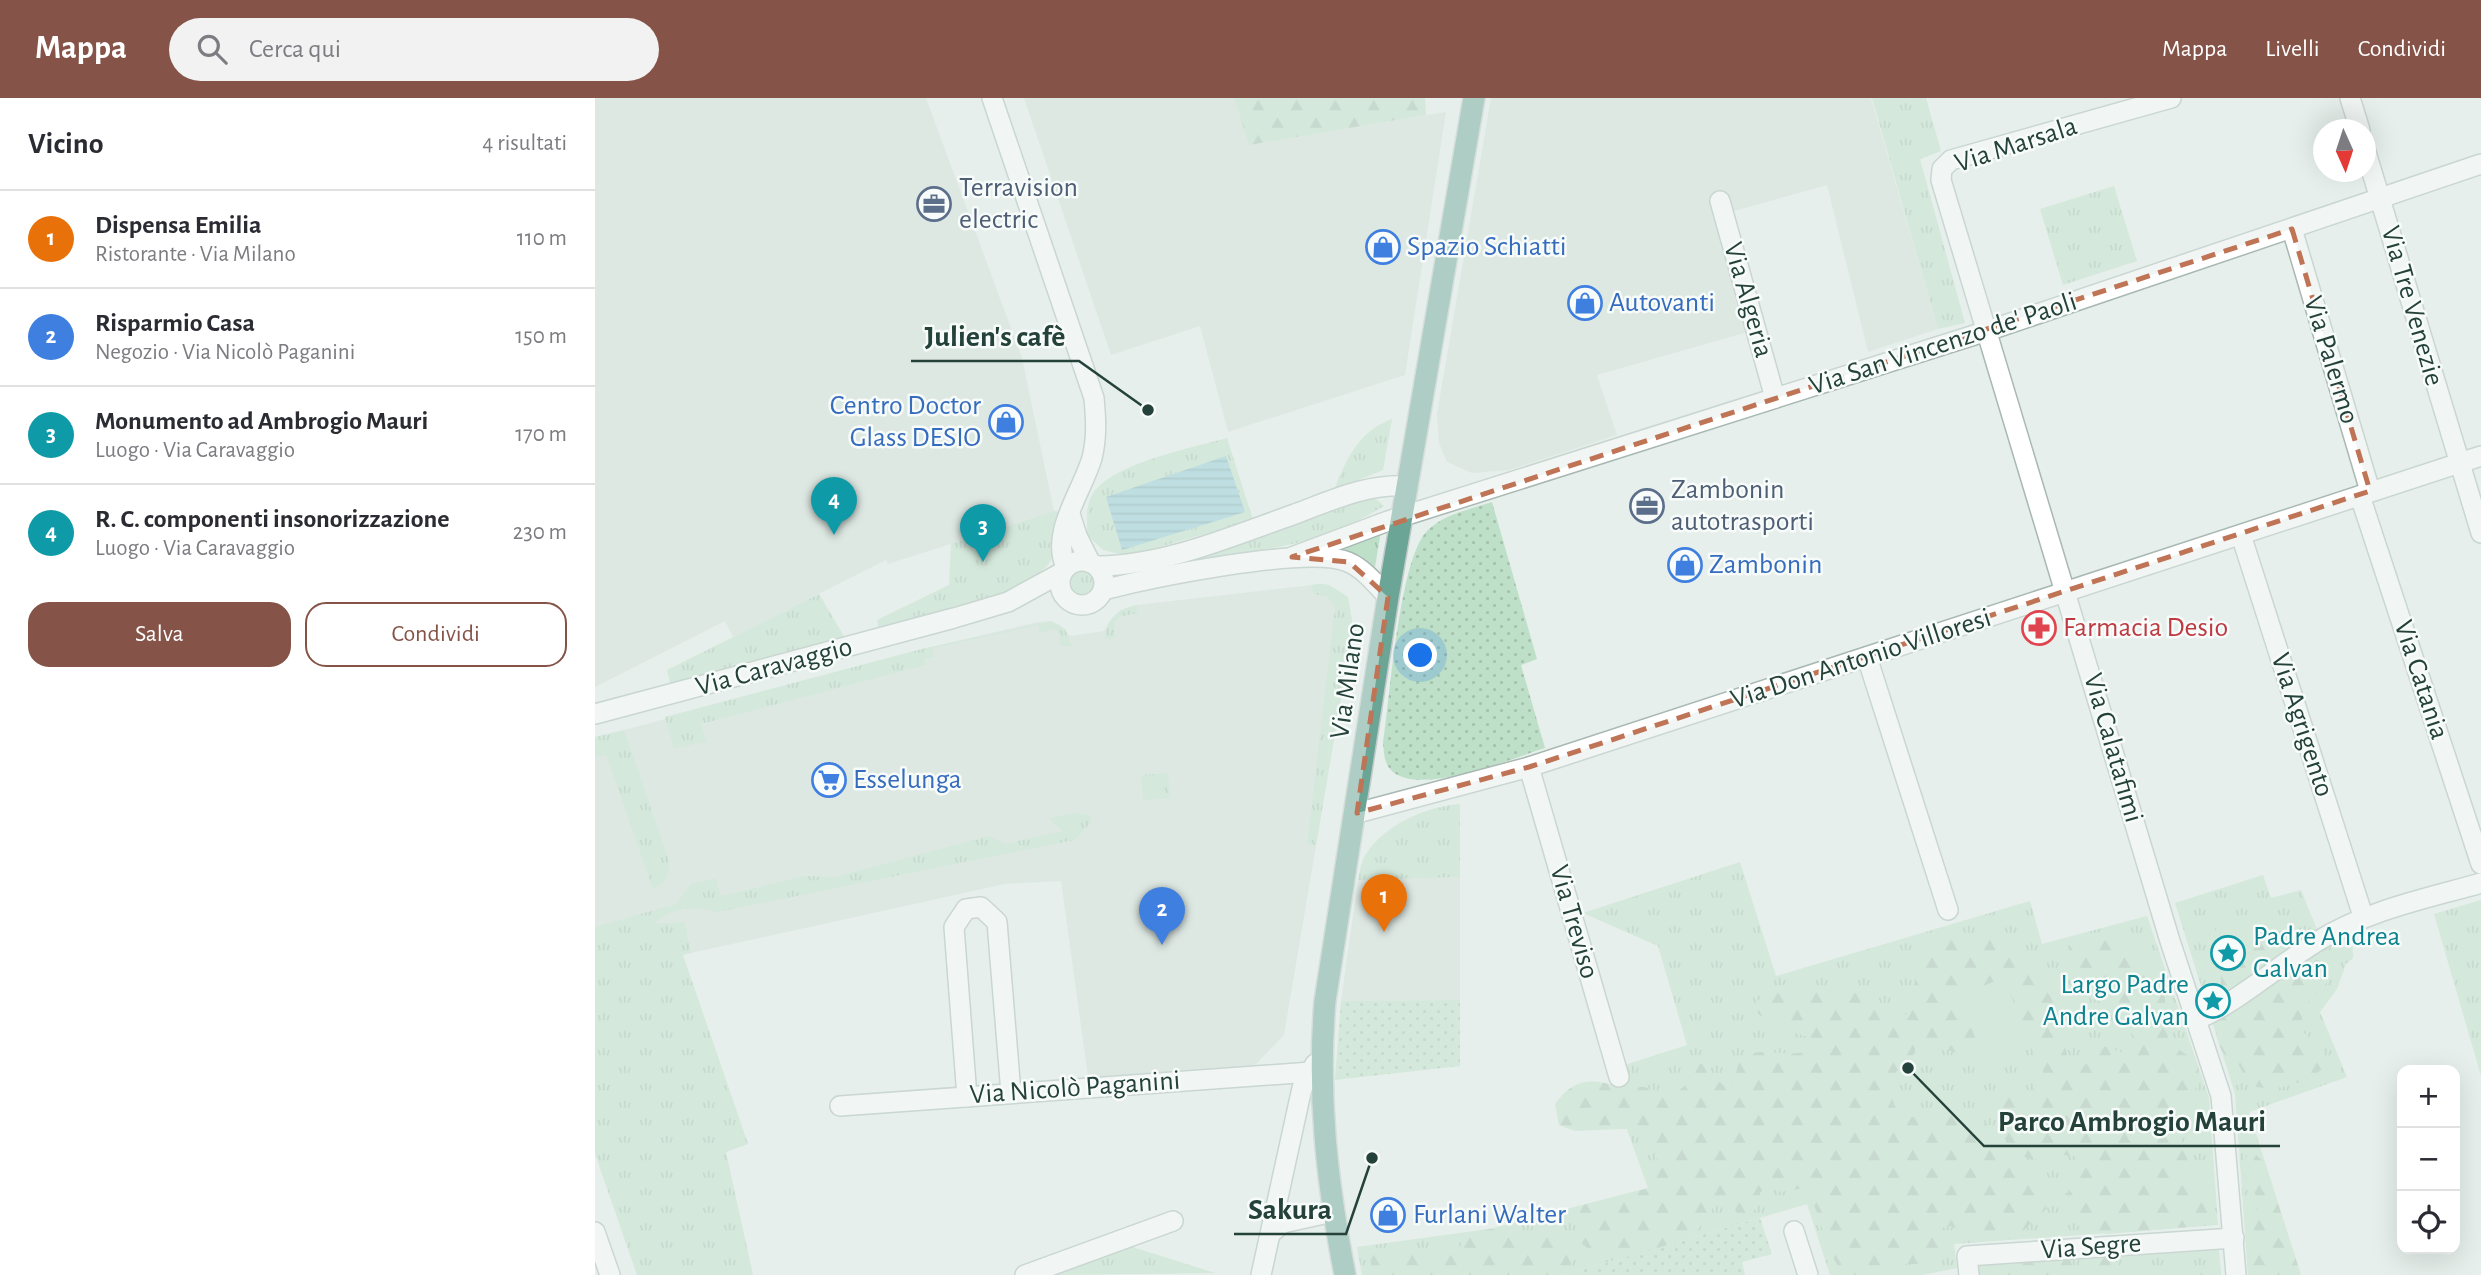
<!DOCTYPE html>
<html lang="it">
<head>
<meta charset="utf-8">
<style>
	:root { --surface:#fff; --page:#f2f2f3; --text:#2b2b33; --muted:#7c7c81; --line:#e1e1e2; --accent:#855347 }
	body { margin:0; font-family:"Alegreya Sans",sans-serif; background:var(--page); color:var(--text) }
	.controls { position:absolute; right:21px; bottom:21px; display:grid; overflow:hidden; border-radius:14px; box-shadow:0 7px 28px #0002 }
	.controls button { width:63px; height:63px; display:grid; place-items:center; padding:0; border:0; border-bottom:2px solid var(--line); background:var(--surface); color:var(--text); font:35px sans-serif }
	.compass { position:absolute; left:1718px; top:21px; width:63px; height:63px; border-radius:50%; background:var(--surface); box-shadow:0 7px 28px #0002; rotate:177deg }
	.you { position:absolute; left:826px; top:558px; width:24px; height:24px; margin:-18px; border:5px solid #fff; border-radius:50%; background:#1a73e8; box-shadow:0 0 0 10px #1a73e833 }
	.badge { display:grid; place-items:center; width:46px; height:46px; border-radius:50%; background:var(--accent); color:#fff; font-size:23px; font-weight:700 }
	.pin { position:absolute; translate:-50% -58px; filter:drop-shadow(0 2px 4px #0008) }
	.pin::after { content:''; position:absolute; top:37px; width:24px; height:21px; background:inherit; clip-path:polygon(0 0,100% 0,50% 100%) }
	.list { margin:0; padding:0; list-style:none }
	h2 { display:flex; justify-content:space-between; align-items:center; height:91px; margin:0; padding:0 28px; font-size:30px }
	h2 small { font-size:23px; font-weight:400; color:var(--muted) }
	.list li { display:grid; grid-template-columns:46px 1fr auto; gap:21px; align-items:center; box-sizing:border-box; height:98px; padding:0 28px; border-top:2px solid var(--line) }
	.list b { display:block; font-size:26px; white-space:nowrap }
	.list p { margin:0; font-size:23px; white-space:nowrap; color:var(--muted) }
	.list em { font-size:23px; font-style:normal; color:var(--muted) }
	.actions { display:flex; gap:14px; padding:21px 28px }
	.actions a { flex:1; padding:16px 0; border:2px solid var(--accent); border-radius:21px; text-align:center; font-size:24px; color:var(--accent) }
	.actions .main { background:var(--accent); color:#fff }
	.icon { flex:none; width:38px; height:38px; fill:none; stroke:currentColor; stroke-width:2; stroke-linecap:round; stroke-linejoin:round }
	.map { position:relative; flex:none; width:1886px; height:1177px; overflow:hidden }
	header { display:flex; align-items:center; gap:42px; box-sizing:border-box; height:98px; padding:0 35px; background:var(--accent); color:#fff }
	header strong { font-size:33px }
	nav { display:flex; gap:38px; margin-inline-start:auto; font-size:24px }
	.search { width:490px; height:63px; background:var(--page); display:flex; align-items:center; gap:18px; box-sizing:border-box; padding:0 24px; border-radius:38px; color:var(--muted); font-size:26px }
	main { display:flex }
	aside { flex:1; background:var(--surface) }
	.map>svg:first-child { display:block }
</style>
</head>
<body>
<header>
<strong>Mappa</strong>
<div class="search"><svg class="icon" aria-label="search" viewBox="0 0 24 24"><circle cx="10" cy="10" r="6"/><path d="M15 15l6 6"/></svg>Cerca qui</div>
<nav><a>Mappa</a><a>Livelli</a><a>Condividi</a></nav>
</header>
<main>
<aside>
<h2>Vicino<small>4 risultati</small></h2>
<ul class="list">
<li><span class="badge" style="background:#e8710a">1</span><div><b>Dispensa Emilia</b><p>Ristorante · Via Milano</p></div><em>110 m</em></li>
<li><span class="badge" style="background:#3f7fe0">2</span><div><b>Risparmio Casa</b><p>Negozio · Via Nicolò Paganini</p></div><em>150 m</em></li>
<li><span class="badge" style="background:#0f9aa8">3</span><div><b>Monumento ad Ambrogio Mauri</b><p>Luogo · Via Caravaggio</p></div><em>170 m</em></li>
<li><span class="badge" style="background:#0f9aa8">4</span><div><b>R. C. componenti insonorizzazione</b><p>Luogo · Via Caravaggio</p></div><em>230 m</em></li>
</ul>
<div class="actions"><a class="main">Salva</a><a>Condividi</a></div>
</aside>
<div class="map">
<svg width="1886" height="1177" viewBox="0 0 1886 1177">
	<defs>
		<pattern id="grass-tufts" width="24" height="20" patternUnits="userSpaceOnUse" patternTransform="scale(1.75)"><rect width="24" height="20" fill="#bfe0c8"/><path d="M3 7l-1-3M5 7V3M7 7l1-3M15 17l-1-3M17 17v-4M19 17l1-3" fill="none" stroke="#a4c1ad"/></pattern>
		<pattern id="forest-firs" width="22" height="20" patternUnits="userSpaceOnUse" patternTransform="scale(1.75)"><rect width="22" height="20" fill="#bfe0c8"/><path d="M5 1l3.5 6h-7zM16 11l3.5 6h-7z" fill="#a4c1ad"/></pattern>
		<pattern id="garden-dots" width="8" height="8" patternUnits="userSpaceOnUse" patternTransform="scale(1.75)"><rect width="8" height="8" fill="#bfe0c8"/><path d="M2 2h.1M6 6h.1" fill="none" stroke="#a4c1ad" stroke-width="1.8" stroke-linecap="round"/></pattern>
		<pattern id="water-rules" width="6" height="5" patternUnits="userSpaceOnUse" patternTransform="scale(1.75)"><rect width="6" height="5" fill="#8ec9d4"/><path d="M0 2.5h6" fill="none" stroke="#74a5ad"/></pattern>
	</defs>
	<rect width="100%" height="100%" fill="#e6efeb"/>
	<g fill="#d4dfda">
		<path d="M0,0h331l96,260 32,153 -166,53 -2,-4 -153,77 -8,-16 -130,66z"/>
		<path d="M429,0h210l16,46 196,-32 -41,263 -177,57 -28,-106 -89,29z"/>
		<path d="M896,0h380l67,231 -70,23 -41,-167 -107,30 28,117 -151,43 20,60 -108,35 -37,3 -25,-11 -8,-19 -2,-29z"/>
		<path d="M726,486l8,1 19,12 5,30 -69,408 -30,31 -166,11 -27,-196 -56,3 -314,69 -6,-31 -90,21v-205l327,-89 116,-27 13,-1 9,4 10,11 34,-5 16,-21 17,-5z"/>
		<path d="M865,779v123l-119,1 17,-121z"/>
	</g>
	<g fill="url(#grass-tufts)">
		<path d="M1277,0h54l15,53 -21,8 45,164 -27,6z"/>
		<path d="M1519,88l23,75 -74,24 -23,-76z"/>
		<path d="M797,321l-9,51 -49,20c12,-31 25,-59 58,-71z"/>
		<path d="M632,340l26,82 -125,36 -25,-6 -16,-15c0,-12 -1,-27 4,-38 16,-33 101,-49 136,-59z"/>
		<path d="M763,398l18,3 8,7c-29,18 -67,34 -101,40 -57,11 -114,13 -169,34l-2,-11z"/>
		<path d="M459,413l6,1c-2,15 -1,35 -9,48 -19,35 -133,59 -172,71l-2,-11 72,-35 2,-41z"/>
		<path d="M786,433l-6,36 -14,-11 -26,-10z"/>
		<circle cx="487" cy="485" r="16"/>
		<path d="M726,486l8,1 19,12 5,30 -37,218 -9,-1 28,-237 -8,-11 -14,-2 -1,-9z"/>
		<path d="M224,496l26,44 -174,48 -4,-16z"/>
		<path d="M542,507v8l-17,4 -6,6 1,15 -10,1c-1,-19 15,-31 32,-34z"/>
		<path d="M456,523l14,8 7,17h-11l-3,-14 -5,-3 -13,4 -2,-8 -105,23 1,9 -9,2 1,6 -225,59 5,17 -32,8 -9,-32 257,-68z"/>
		<path d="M29,632l45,131c0,13 -2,22 -16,28l-47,-134 -11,2v-20z"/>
		<path d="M573,675l2,25 -27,2 -2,-25z"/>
		<path d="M865,706v73l-102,3c2,-8 3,-19 8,-26 20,-30 59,-47 94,-50z"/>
		<path d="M481,715l15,3 -1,8 -16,16 -357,72c-24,-6 -44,-6 -63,12l31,-2 6,31 -8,2 65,189 -22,8 27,123h-116l-42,-121v-227l81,-23 15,-20 25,-6 5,18 83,-20 31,1 154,-41 16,8 58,-13 -15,-13z"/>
		<path d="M1145,764l36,114 254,-75 12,43 105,-28 62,182 9,127 -264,19 3,24 -35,7h-92l-23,-71 -242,71h-203l-5,-28 132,-18 159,-41 -42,-117 81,-26 -29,-99 -75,-33z"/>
		<path d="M1668,777l8,23 30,-8 23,57 28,-12 1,23 -7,6 -9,25 -17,23 27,65 -98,35 52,163h-53l-13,-181 -60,-191z"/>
		<path d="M1886,802v176l-47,-162z"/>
		<path d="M531,1147l89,28 -166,2z"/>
		<path d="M1624,1152l2,25h-242l-1,-9z"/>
	</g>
	<g fill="url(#forest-firs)">
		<path d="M639,0h191l1,17 -177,30z"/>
		<path d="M1626,818l9,4 7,26c24,2 40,-28 64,-9l10,21 19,6v15l-27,29 -2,22 23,22 -3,18c-21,15 -47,23 -71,15l-14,-25 -6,1c-3,-4 -8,-9 -10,-14 -9,-23 3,-54 1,-77 -2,-17 -11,-40 0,-54z"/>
		<path d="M1382,835c30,0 48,13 54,42l31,8 15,12 -3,18 -13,20 9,32 8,4 9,-6 5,-14 11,-3 23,8 8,-8v-9l-16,-24 2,-24 -30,-18 -20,-6 -3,-9 5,-13c10,-2 22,-7 32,-6 28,4 54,29 60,57 3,16 1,33 5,49l27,18 3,8 -6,34 -17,21 12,36 1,22 18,6 7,14 -13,24 -94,8 -31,-9 -11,-32 7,-1 8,-24 -5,-12c-15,-4 -27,6 -43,3 -32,-6 -37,-48 -23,-72l21,6 13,-15v-7l-13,-25 -26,-68 -45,17 19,49 -18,11c-19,-10 -34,-6 -45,-26v24l-24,24c-2,58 31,37 68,36 9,-1 17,4 25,8l14,30 14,13 31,18 3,5v22l-30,29 -29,3 -36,-15 -18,3 11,25 -7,10h-31l-26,11h-33c-25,-20 -23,-62 -43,-87l-23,4 -13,-7 -8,8c1,14 -8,24 -22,21l-5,-6 -12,-8c-12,7 -10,16 -19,25 -13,14 -61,33 -80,33 -16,0 -32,-7 -44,-17l-3,-17 8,-19 66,-17c14,-22 10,-38 -4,-60l-70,3 -16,-6 -4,-21c16,-22 32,-27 58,-19l-7,-14 24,19c14,-7 19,-1 32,5 23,-3 26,-12 37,-31l8,-1 6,14 18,14 9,-33c25,-14 43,2 72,-8l-3,-13 -18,-5 -33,-18v-13l9,-12 15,-4 24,5 43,-1 27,14h17l5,10 12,2 8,-58 31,-18z"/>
		<path d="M1653,1056l8,1 9,8 36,112h-53l-4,-60 8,-4 6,3 -1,-16 -17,-31z"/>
		<path d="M894,1131l67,6 15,16 1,12 -11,12h-189l-2,-20 28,-3 57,3 11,-17z"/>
		<path d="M1519,1159l9,18h-36l13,-17z"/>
		<path d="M1475,1162l6,15h-73l13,-12z"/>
		<path d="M1610,1166l16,4v7h-26z"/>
	</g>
	<g fill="url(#garden-dots)">
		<path d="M897,404l45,157 -16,6 24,83c-32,10 -130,51 -155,21 -6,-7 -6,-17 -7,-26 7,-44 16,-186 45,-213 17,-16 42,-21 64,-28z"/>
		<path d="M865,902v66l-125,14 6,-79z"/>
		<path d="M1165,1120l12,36 -30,8 3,13h-180z"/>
	</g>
	<path fill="#bfe0c8" d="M1409,880l26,68 -45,17 -26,-68z"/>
	<path fill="url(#water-rules)" d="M631,358l19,56 -123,38 -16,-53z"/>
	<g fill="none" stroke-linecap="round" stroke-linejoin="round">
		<g stroke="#a8b8b2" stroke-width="22">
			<g id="minor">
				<path d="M397,0l102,300c2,21 3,40 -2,60 -10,34 -42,75 -26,109"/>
				<path d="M1576,0l-220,62 -9,9 -1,11 229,761 51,155 15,179"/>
				<path d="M1755,0l10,32"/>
				<path d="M1770,51l116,384"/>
				<path d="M1125,103l55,197"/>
				<path d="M1697,131l78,262"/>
				<path d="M1765,398l121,368"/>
				<path d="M475,416l7,22 13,26"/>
				<path d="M1646,437l122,381"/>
				<path d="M697,459l96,-36 599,-190 494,-167"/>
				<circle cx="487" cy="485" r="22"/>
				<path d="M504,468c67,-1 133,-30 196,-52 40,-15 71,-30 113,-28"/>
				<path d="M508,492c47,-12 204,-45 245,-28 15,6 29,23 40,35"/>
				<path d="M1272,559l81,253"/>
				<path d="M0,616l359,-96 54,-16 53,-29"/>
				<path d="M934,669l90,310"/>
				<path d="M762,715l172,-46 952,-311"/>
				<path d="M1601,922c44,-19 81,-54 122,-79 50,-31 107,-42 163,-58"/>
				<path d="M372,999l-13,-170 12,-18 15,-2 16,15 14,171"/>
				<path d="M245,1008l471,-34"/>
				<path d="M1199,1133l14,44"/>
				<path d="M0,1134l15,43"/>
				<path d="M676,1135l12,-10 50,-11"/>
				<path d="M430,1177l148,-54"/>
				<path d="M666,1177l41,-187 13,-24"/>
				<path d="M1374,1177l-2,-19 267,-18"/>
			</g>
		</g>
		<g stroke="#c2cac8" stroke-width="24">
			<path id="major" d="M750,1177c-18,-92 -28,-180 -20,-274l63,-404 86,-499"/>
		</g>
		<use href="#minor" stroke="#fff" stroke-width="19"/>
		<use href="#major" stroke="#6aa596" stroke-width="21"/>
	</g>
	<path d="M0 0H1886V1177H0ZM1697,131l78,262 -841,276 -172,46 31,-216 -39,-35 -57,-5z" fill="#e6efeb" fill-opacity=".55" fill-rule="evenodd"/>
	<path fill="none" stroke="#c07456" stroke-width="5" stroke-dasharray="14 9" stroke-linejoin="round" d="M1697,131l78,262 -841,276 -172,46 31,-216 -39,-35 -57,-5z"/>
	<defs>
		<g id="office-ring" transform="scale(1.75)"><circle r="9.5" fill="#f7fbf9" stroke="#5c6f8a" stroke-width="1.5"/><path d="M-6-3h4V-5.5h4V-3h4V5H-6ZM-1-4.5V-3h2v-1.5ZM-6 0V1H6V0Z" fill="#5c6f8a"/></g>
		<g id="shop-ring" transform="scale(1.75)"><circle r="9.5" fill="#f7fbf9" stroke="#3f7fe0" stroke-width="1.5"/><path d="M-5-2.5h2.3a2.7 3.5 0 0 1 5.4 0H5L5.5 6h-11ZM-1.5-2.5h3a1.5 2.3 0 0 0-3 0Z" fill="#3f7fe0"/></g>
		<g id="pharmacy-ring" transform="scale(1.75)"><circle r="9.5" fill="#f7fbf9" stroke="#e0444e" stroke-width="1.5"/><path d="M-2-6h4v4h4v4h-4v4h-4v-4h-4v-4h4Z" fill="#e0444e"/></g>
		<g id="supermarket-ring" transform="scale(1.75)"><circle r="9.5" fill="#f7fbf9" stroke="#3f7fe0" stroke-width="1.5"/><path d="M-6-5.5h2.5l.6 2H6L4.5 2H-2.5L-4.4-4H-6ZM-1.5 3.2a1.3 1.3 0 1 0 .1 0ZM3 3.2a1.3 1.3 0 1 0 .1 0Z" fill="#3f7fe0"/></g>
		<g id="sight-ring" transform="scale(1.75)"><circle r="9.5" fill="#f7fbf9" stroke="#0f9aa8" stroke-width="1.5"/><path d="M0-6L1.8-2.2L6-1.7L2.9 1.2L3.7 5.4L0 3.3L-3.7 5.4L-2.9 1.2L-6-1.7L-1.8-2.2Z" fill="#0f9aa8"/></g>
	</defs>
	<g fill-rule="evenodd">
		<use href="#office-ring" x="339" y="106"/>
		<use href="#shop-ring" x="788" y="149"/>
		<use href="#shop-ring" x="990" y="205"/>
		<use href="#shop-ring" x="411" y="324"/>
		<use href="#office-ring" x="1052" y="408"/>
		<use href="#shop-ring" x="1090" y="467"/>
		<use href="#pharmacy-ring" x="1444" y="530"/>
		<use href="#supermarket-ring" x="234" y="682"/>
		<use href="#sight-ring" x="1633" y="855"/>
		<use href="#sight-ring" x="1618" y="903"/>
		<use href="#shop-ring" x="793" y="1117"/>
	</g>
	<g text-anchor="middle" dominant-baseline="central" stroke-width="5" stroke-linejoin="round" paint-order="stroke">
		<g font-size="28" fill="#24423a" stroke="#f7fbf9">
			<text transform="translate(1421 47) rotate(-18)">Via Marsala</text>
			<text transform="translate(1153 202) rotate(74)">Via Algeria</text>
			<text transform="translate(1817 208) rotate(74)">Via Tre Venezie</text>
			<text transform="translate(1348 246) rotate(-18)">Via San Vincenzo de' Paoli</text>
			<text transform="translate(1736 262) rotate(73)">Via Palermo</text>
			<text transform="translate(1266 561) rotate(-18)">Via Don Antonio Villoresi</text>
			<text transform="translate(179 569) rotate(-15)">Via Caravaggio</text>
			<text transform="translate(1826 582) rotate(72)">Via Catania</text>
			<text transform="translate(753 583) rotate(-82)">Via Milano</text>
			<text transform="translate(1707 627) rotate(72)">Via Agrigento</text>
			<text transform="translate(1518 650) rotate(74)">Via Calatafimi</text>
			<text transform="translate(979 824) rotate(74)">Via Treviso</text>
			<text transform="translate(480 990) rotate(-4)">Via Nicolò Paganini</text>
			<text transform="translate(1496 1149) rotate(-4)">Via Segre</text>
		</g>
		<g font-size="28" fill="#4e5e75" stroke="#f7fbf9" text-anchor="start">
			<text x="364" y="90">Terravision<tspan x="364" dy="32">electric</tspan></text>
			<text x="1076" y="392">Zambonin<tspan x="1076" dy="32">autotrasporti</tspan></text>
		</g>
		<g font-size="28" fill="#366cbe" stroke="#f7fbf9" text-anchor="start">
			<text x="812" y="149">Spazio Schiatti</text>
			<text x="1014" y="205">Autovanti</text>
			<text x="386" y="308" text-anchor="end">Centro Doctor<tspan x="386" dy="32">Glass DESIO</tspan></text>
			<text x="1114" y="467">Zambonin</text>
			<text x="258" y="682">Esselunga</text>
			<text x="818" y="1117">Furlani Walter</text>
		</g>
		<g font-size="28" fill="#be3a42" stroke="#f7fbf9" text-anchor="start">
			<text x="1468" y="530">Farmacia Desio</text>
		</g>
		<g font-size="28" fill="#0d838f" stroke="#f7fbf9" text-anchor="start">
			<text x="1658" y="839">Padre Andrea<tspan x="1658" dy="32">Galvan</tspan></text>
			<text x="1594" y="887" text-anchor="end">Largo Padre<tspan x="1594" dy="32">Andre Galvan</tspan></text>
		</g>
	</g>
	<path fill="none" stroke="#24423a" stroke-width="2.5" d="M553 312L484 263H316M1313 970L1389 1048H1685M777 1060L751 1136H639"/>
	<g fill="#24423a" stroke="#f7fbf9" stroke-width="2.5">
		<circle cx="553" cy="312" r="7"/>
		<circle cx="1313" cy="970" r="7"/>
		<circle cx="777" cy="1060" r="7"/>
	</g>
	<g font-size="30" text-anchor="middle" font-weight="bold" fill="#24423a" stroke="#f7fbf9" stroke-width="5" stroke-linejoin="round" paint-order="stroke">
		<text x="400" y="248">Julien's cafè</text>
		<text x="1537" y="1033">Parco Ambrogio Mauri</text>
		<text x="695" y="1121">Sakura</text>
	</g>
</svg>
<div class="controls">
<button>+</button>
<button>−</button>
<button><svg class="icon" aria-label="locate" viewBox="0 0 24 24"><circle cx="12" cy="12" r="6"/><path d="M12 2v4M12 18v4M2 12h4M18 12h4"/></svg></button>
</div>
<svg class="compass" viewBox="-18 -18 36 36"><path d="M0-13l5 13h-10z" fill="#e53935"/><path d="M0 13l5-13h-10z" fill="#7c7c81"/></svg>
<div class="you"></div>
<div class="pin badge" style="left:789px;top:834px;background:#e8710a">1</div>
<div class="pin badge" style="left:567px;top:847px;background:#3f7fe0">2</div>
<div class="pin badge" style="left:388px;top:464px;background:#0f9aa8">3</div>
<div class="pin badge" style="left:239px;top:437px;background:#0f9aa8">4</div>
</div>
</main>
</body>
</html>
